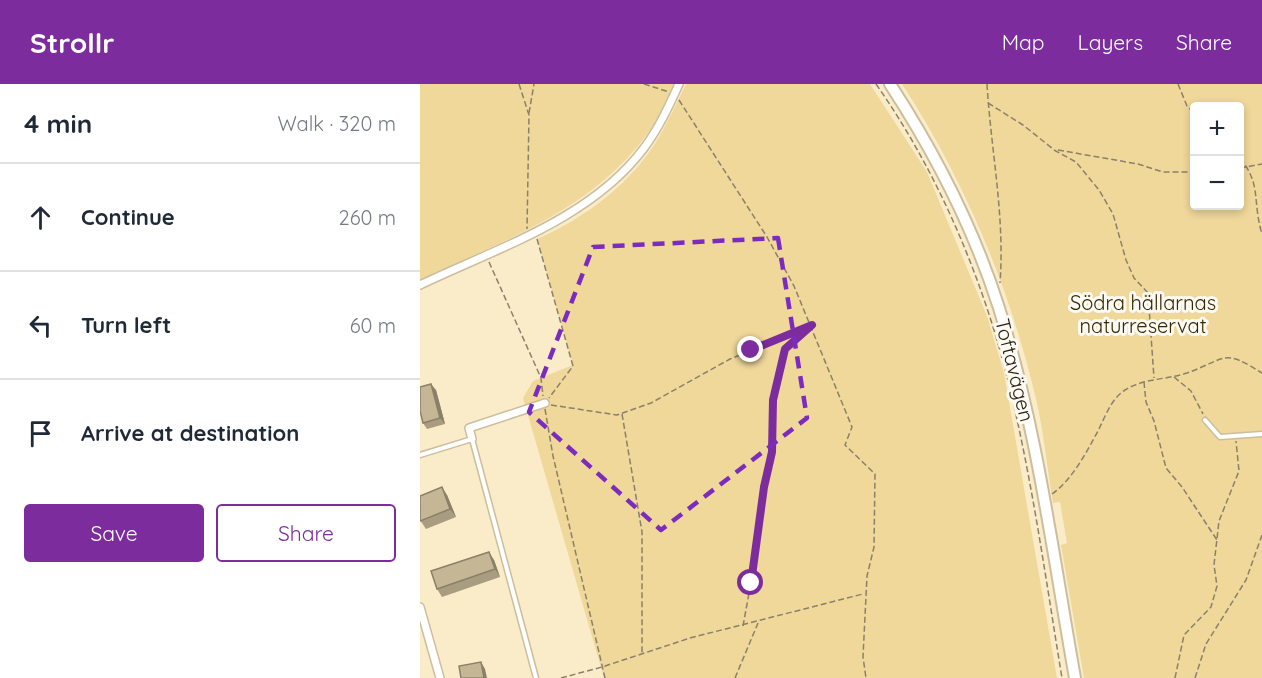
<!DOCTYPE html>
<html lang="en">
<head>
<meta charset="utf-8">
<style>
	:root { --surface:#fff; --page:#f6f6f7; --text:#1f2937; --muted:#747a83; --line:#e0e1e3; --accent:#7c2c9c }
	body { margin:0; font-family:Quicksand,sans-serif; background:var(--page); color:var(--text) }
	.controls { position:absolute; right:18px; top:18px; display:grid; overflow:hidden; border-radius:6px; box-shadow:0 3px 9px #0003 }
	.controls button { width:54px; height:54px; display:grid; place-items:center; padding:0; border:0; border-bottom:2px solid var(--line); background:var(--surface); color:var(--text); font:30px sans-serif }
	.stop { position:absolute; width:18px; height:18px; margin:-14px; border:4px solid #7c2c9c; border-radius:50%; background:#fff }
	.stop.end { background:#7c2c9c; border-color:#fff; box-shadow:0 2px 6px #0008 }
	.list { margin:0; padding:0; list-style:none }
	h2 { display:flex; justify-content:space-between; align-items:center; height:78px; margin:0; padding:0 24px; font-size:26px }
	h2 small { font-size:20px; font-weight:400; color:var(--muted) }
	.list li { display:grid; grid-template-columns:39px 1fr auto; gap:18px; align-items:center; box-sizing:border-box; height:108px; padding:0 24px; border-top:2px solid var(--line) }
	.list b { display:block; font-size:22px; white-space:nowrap }
	.list em { font-size:20px; font-style:normal; color:var(--muted) }
	.actions { display:flex; gap:12px; padding:18px 24px }
	.actions a { flex:1; padding:14px 0; border:2px solid var(--accent); border-radius:6px; text-align:center; font-size:21px; color:var(--accent) }
	.actions .main { background:var(--accent); color:#fff }
	.icon { flex:none; width:33px; height:33px; fill:none; stroke:currentColor; stroke-width:2; stroke-linecap:round; stroke-linejoin:round }
	.map { position:relative; flex:none; width:842px; height:594px; overflow:hidden }
	header { display:flex; align-items:center; gap:36px; box-sizing:border-box; height:84px; padding:0 30px; background:var(--accent); color:#fff }
	header strong { font-size:28px }
	nav { display:flex; gap:33px; margin-inline-start:auto; font-size:21px }
	main { display:flex }
	aside { flex:1; background:var(--surface) }
	.map>svg:first-child { display:block }
</style>
</head>
<body>
<header>
<strong>Strollr</strong>
<nav><a>Map</a><a>Layers</a><a>Share</a></nav>
</header>
<main>
<aside>
<h2>4 min<small>Walk · 320 m</small></h2>
<ul class="list">
<li><svg class="icon" aria-label="ahead" viewBox="0 0 24 24"><path d="M12 20V5M6 11l6-6 6 6"/></svg><div><b>Continue</b></div><em>260 m</em></li>
<li><svg class="icon" aria-label="left" viewBox="0 0 24 24"><path d="M17 20v-9H6M10 6l-5 5 5 5"/></svg><div><b>Turn left</b></div><em>60 m</em></li>
<li><svg class="icon" aria-label="arrive" viewBox="0 0 24 24"><path d="M6 21V4h12l-3 4 3 4H6"/></svg><div><b>Arrive at destination</b></div></li>
</ul>
<div class="actions"><a class="main">Save</a><a>Share</a></div>
</aside>
<div class="map">
<svg width="842" height="594" viewBox="0 0 842 594">
	<rect width="100%" height="100%" fill="#faecc9"/>
	<g fill="#f0d79a" fill-rule="evenodd">
		<path d="M0,0h257c-55,116 -149,145 -257,196z"/>
		<path d="M266,0h184l57,88 60,144 17,57 53,305h-453l-81,-280 10,-17 40,-16 -36,-126c48,-21 95,-56 122,-102 10,-17 18,-35 27,-53z"/>
		<path d="M482,0h360v594h-178l-23,-133 6,-2 -7,-41 -7,1c-6,-35 -9,-70 -17,-104 -26,-111 -72,-220 -134,-315zM774,22h46v100h-46z"/>
	</g>
	<g fill="none" stroke-linecap="round" stroke-linejoin="round">
		<g stroke="#ccbe9d" stroke-width="7">
			<g id="service">
				<path d="M785,336l15,17 42,-3"/>
				<path d="M0,371l52,-16 64,239"/>
			</g>
		</g>
		<g stroke="#ccbe9d" stroke-width="10">
			<g id="minor">
				<path d="M0,201c77,-37 171,-66 224,-137 15,-20 25,-42 35,-64"/>
				<path d="M52,355l-3,-11 76,-25"/>
				<path d="M0,523l20,71"/>
			</g>
		</g>
		<g stroke="#ccbe9d" stroke-width="14">
			<path id="secondary" d="M470,0c45,69 84,145 109,224 38,120 54,247 76,370"/>
		</g>
		<g stroke="#8a816a" stroke-width="1.5" stroke-dasharray="6 3" stroke-linecap="butt">
			<path d="M99,0l10,31 -2,114"/>
			<path d="M224,0l25,8"/>
			<path d="M456,0c59,84 103,185 129,285 26,101 40,206 57,309"/>
			<path d="M567,0c4,67 18,132 13,199"/>
			<path d="M758,0l9,22 7,7"/>
			<path d="M259,16l88,137 27,49 58,141 -7,18 30,29 -1,73 -7,29 -4,81 3,21"/>
			<path d="M568,19l35,22 30,24"/>
			<path d="M109,29l5,-29"/>
			<path d="M634,66l22,12 23,28 14,24 13,46 8,18 14,15 6,85"/>
			<path d="M638,66l80,14 25,8h31"/>
			<path d="M820,74c22,27 12,43 22,76"/>
			<path d="M820,84l22,-4"/>
			<path d="M117,155l36,127 -24,32"/>
			<path d="M69,178l52,116 2,18"/>
			<path d="M754,293l17,14 12,23"/>
			<path d="M724,298l2,20 8,19 12,47 16,19 35,53"/>
			<path d="M131,321l66,10 34,-12 79,-44 81,-33"/>
			<path d="M125,325l8,47 52,222"/>
			<path d="M202,330l20,118v121"/>
			<path d="M632,410c20,-14 34,-41 46,-63 7,-14 13,-32 27,-41 19,-12 41,-10 62,-17 41,-15 35,-25 75,0"/>
			<path d="M323,542l15,-82 6,-57 9,-35v-52l12,-51 24,-21"/>
			<path d="M141,594l41,-11 88,-29 173,-44"/>
			<path d="M315,594l23,-55"/>
			<path d="M755,594l9,-43 27,-28 6,-21 -3,-21 5,-44 20,-50 -3,-30"/>
			<path d="M775,594l11,-34 40,-64 16,-45"/>
		</g>
		<use href="#service" stroke="#fff" stroke-width="4"/>
		<use href="#minor" stroke="#fff" stroke-width="7"/>
		<use href="#secondary" stroke="#fff" stroke-width="10"/>
	</g>
	<g fill="#a99d81">
		<path d="M16,306l9,34 -18,5 -4,-6z"/>
		<path d="M27,411l9,22 -30,12 -6,-9z"/>
		<path d="M74,476l6,17 -58,20 -5,-8z"/>
	</g>
	<g fill="#8a8069">
		<path d="M11,300l5,6 9,34 -5,-6z"/>
		<path d="M22,403l5,8 9,22 -6,-8z"/>
		<path d="M69,468l5,8 6,17 -5,-8z"/>
		<path d="M61,578l4,7 2,9h-3z"/>
	</g>
	<g fill="#c5b796" stroke="#8a8069" stroke-width="1.5">
		<path d="M11,300l9,34 -17,5 -3,-12v-24z"/>
		<path d="M22,403l8,22 -30,12v-25z"/>
		<path d="M69,468l6,17 -58,20 -6,-18z"/>
		<path d="M61,578l3,16h-23l-2,-12z"/>
	</g>
	<g fill="none" stroke-linecap="round" stroke-linejoin="round">
		<path stroke="#7c2c9c" stroke-width="8" d="M331,499l13,-96 8,-35 1,-52 12,-51 27,-24 -61,25"/>
	</g>
	<path fill="none" stroke="#7b2cbf" stroke-width="4.5" stroke-dasharray="12 8" stroke-linejoin="round" d="M358,154l29,180 -146,112 -132,-118 64,-165z"/>
	<g text-anchor="middle" dominant-baseline="central" stroke-width="6" stroke-linejoin="round" paint-order="stroke">
		<g font-size="20" fill="#342804" stroke="#fdfaf3">
			<text x="723" y="218">Södra hällarnas<tspan x="723" dy="23">naturreservat</tspan></text>
		</g>
		<g font-size="20" fill="#262114" stroke="#fdfaf3">
			<text transform="translate(595 286) rotate(76)">Toftavägen</text>
		</g>
	</g>
</svg>
<div class="controls">
<button>+</button>
<button>−</button>
</div>
<div class="stop" style="left:331px;top:499px"></div>
<div class="stop end" style="left:331px;top:266px"></div>
</div>
</main>
</body>
</html>
